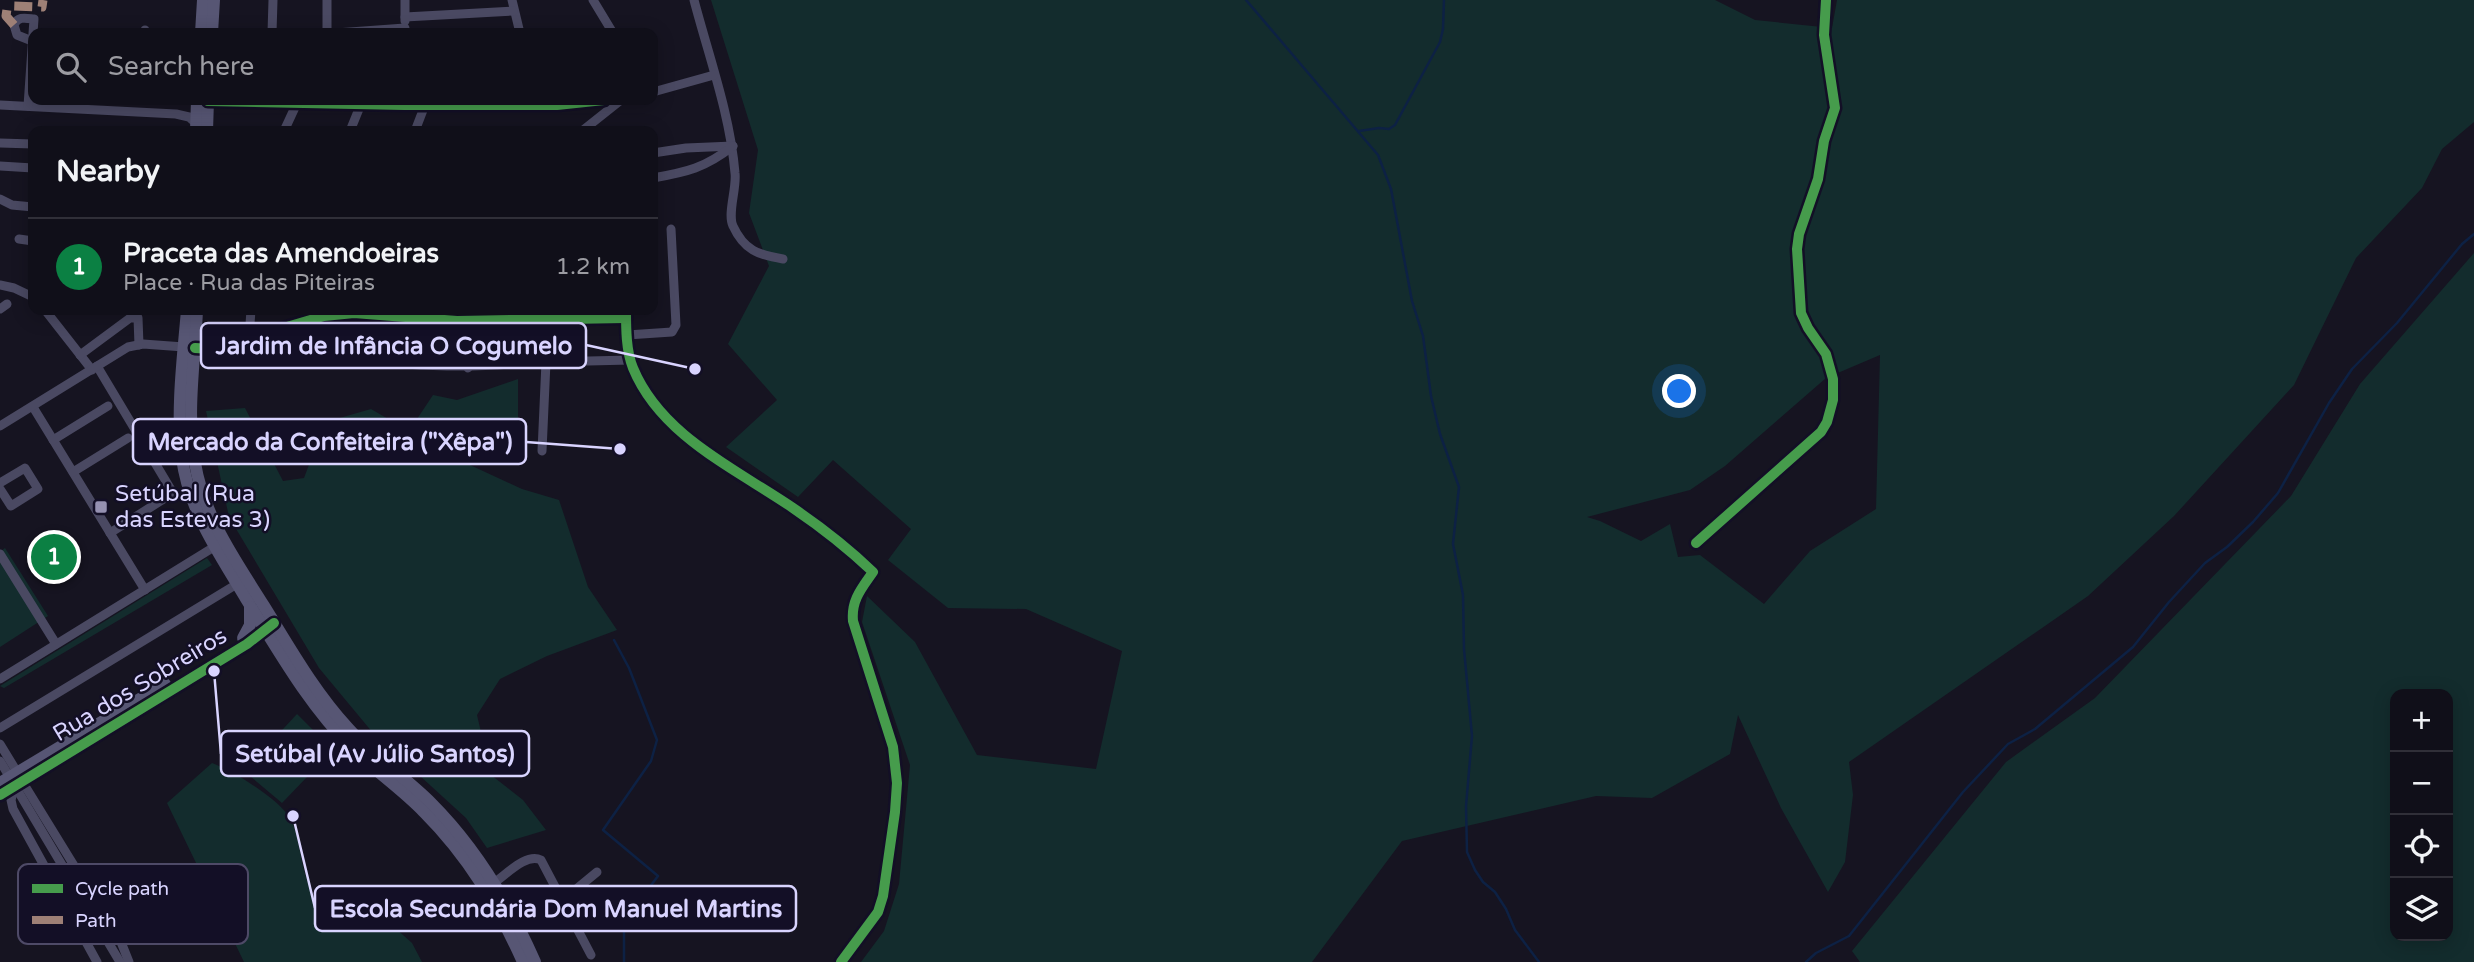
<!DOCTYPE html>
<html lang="en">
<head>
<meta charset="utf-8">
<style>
	:root { --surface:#100f19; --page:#1e1d26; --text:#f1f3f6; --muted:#9c9ca2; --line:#302f38; --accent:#0b8043 }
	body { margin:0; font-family:"Varela Round",sans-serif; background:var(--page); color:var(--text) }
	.controls { position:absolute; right:21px; bottom:21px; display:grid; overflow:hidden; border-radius:14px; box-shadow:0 4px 18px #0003 }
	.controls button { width:63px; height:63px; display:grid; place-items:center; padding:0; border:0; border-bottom:2px solid var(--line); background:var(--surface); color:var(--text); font:35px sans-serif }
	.you { position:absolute; left:1680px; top:392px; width:24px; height:24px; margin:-18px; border:5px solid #fff; border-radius:50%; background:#1a73e8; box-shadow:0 0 0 10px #1a73e833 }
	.badge { display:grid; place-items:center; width:46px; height:46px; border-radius:50%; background:var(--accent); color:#fff; font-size:23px; font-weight:700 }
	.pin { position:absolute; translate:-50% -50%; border:4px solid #fff; box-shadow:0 2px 7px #0006 }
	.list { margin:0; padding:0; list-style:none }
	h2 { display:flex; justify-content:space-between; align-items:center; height:91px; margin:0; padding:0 28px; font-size:30px }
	h2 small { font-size:23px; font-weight:400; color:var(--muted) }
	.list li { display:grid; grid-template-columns:46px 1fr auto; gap:21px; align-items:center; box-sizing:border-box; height:98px; padding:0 28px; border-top:2px solid var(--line) }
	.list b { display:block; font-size:26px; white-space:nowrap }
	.list p { margin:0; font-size:23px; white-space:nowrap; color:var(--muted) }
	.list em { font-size:23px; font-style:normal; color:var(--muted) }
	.icon { flex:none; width:38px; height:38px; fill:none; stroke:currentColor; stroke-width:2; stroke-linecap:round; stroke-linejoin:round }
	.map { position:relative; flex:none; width:2474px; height:962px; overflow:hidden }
	.search { position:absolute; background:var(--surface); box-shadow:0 4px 18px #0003; left:28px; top:28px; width:630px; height:77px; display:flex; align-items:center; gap:18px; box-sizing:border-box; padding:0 24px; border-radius:14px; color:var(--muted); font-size:26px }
	.panel { position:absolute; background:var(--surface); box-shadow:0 4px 18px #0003; left:28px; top:126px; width:630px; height:189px; border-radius:14px }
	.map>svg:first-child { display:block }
</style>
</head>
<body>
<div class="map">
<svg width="2474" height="962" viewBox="0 0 2474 962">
	<rect width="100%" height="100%" fill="#161421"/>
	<g fill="#132c2d" fill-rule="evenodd">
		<path d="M711,0h1004l40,20 77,8 5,-28h637v122l-32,27 -20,39 -66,70 -62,127 -120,131 -86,80 -239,166 4,33 -8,67 -17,30 -47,-84 -43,-93 -8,39 -78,44 -56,-2 -194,45 -90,121h-451l23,-31 15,-47 11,-119 -48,-143 5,-26 48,46 62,113 119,14 26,-118 -96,-42 -78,-1 -60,-48 23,-31 -78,-69 -35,37 -72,-50 51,-47 -49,-56 41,-78 -20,-53 9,-63zM1880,355l-4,154 -66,42 -46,53 -64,-49 -22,2 -8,-33 -29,17 -41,-20 -13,-4 103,-27 35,-24 101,-88z"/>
		<path d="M2474,253v709h-614l-8,-11 154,-189 89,-64 196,-202 69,-112zM2395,694h53v242h-53z"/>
		<path d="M518,379v59l-48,27 52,24 37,11 29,87 29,43 -70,26 -47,23 -23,36 14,60 32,25 23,30 -59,18 -21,-30 -93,-85 -54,-65 -90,-151 -23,-106 39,-3 38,73 21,-3 12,-32 20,-27 35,-10 38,22 24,-36 24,5z"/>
		<path d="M52,540l17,23 -13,8 -15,-25z"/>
		<path d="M5,548l43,68 -48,31v-95z"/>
		<path d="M207,558l5,7 -208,123 -4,-2z"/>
		<path d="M297,714l36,36 -51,53 -38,-32z"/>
		<path d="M212,763c21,8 68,36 79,57 8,16 9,37 14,54 6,20 15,36 27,54l62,-1 18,16 10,19h-178l-77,-159z"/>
	</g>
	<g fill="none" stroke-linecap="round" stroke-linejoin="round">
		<g stroke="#0d2144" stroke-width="2.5">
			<path d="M1246,0l132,155 13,34 21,112 11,35 8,60 9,38 19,53 -6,57 10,51 1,54 8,87 -6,70 1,46 8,18 8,12 12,10 11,17 9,21 24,32"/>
			<path d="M1359,131l20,-3 10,1 6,-4 45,-83 3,-13 1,-29"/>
			<path d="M614,640l15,28 28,72 -6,21 -48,69 55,46 -34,45v41"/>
			<path d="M1806,962l10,-9 33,-17 114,-144 45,-48 27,-15 98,-82 36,-45 36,-39 22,-16 26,-25 25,-29 51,-90 23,-34 45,-46 65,-79 12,-10"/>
		</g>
		<g stroke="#4a4962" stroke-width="9">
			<path d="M512,0l8,33"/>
			<path d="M593,0l20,33"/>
			<path d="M694,0c15,57 36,114 41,173 2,15 -8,41 -2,53 11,24 25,29 50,33"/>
			<path d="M405,17l108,-6"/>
			<path d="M405,21v-21"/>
			<path d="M145,33v-3"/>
			<path d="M272,33l1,-33"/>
			<path d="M327,33v-33"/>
			<path d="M336,33l69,-5"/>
			<path d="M653,92l61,-17"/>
			<path d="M208,101l196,4h153l47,-5"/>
			<path d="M0,105l176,9 13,3 7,6"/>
			<path d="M28,106l6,-87c-9,-1 -16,-3 -20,6l3,10 15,6"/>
			<path d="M284,131l13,-28"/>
			<path d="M350,131l11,-27"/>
			<path d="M415,131l10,-26"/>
			<path d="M582,131l39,-31"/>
			<path d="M0,143l33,1"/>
			<path d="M653,153l33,-5 47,-2"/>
			<path d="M0,166l33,2"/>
			<path d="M653,178c34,-6 52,-10 80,-32"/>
			<path d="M0,199l12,6 21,2"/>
			<path d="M19,239l14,2"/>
			<path d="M0,285l14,3 19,9"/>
			<path d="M0,309l7,-5"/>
			<path d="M45,310l47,60"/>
			<path d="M534,310l12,10"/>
			<path d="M626,310c0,18 0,41 7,58 28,68 103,101 160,140 28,19 55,40 80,64 -11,16 -22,28 -20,49l40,126 4,36 -2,29 -12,84 -5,16 -37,50"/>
			<path d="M546,320v42l85,-2"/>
			<path d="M467,321l1,47"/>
			<path d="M627,335l45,-3 4,-7 -5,-96"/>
			<path d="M249,338l2,-28"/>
			<path d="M195,348l17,1 112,-33 30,-3 103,8 169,-3"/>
			<path d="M80,355l50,-37h8l1,27"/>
			<path d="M345,358c55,7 108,11 164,6"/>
			<path d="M97,366l76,127 -63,40"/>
			<path d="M33,407l112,183"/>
			<path d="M0,426l128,-79 15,-3 41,3"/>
			<path d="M53,440l55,-34"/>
			<path d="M542,451l4,-89"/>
			<path d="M73,472l55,-34"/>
			<path d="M0,483l25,-15 13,21 -27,17 -11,-17"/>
			<path d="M1696,543l125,-111 6,-10 6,-22v-21l-7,-25 -18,-26 -7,-15 -4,-64 2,-15 19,-55 6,-38 11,-33 -11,-73 2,-35"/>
			<path d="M0,554l56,90"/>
			<path d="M0,679l214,-132"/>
			<path d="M0,728l237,-144"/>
			<path d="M0,744l17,28"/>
			<path d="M0,761l120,201"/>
			<path d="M22,781l99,161 8,20"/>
			<path d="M15,786l-4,14 2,9 84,153"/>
			<path d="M495,882c12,-8 31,-29 46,-22l50,95"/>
			<path d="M563,900l34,-28"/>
		</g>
		<g stroke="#575674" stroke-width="12">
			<path d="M201,33l2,-33"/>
			<path d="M212,33l2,-33"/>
			<path d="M196,131l1,-31"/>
			<path d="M207,131l1,-31"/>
			<path d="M187,310c-4,47 -11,102 -5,148 7,53 37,95 63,139 33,53 63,107 108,152 22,22 49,40 71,63 44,44 74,94 99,150"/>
			<path d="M197,310c-2,50 -11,103 -2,153 9,54 41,98 69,143 26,42 50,85 84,122 25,28 57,49 83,75 46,46 78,100 104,159"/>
			<path d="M243,638l7,-13v-18"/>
			<path d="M0,783l165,-99"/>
			<path d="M0,795l247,-151 22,-18"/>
		</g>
		<path stroke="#9e8076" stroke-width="9" stroke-dasharray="18 9" stroke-linecap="butt" d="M14,25l-8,-9 1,-7 7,-3 28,1 1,-7"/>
		<g stroke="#130f26" stroke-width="15">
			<g id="cycleway">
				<path d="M208,101l196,4h153l47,-5"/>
				<path d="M626,310c0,18 0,41 7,58 28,68 103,101 160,140 28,19 55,40 80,64 -11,16 -22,28 -20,49l40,126 4,36 -2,29 -12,84 -5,16 -37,50"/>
				<path d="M195,348l17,1 112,-33 30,-3 103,8 169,-3"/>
				<path d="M1696,543l125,-111 6,-10 6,-22v-21l-7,-25 -18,-26 -7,-15 -4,-64 2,-15 19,-55 6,-38 11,-33 -11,-73 2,-35"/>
				<path d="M0,795l247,-151 27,-21"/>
			</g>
		</g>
		<use href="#cycleway" stroke="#469c4c" stroke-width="10"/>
	</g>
	<rect fill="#9591b1" stroke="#130f26" stroke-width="2.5" x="94" y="500" width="14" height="14" rx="3.5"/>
	<g text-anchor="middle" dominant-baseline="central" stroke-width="5" stroke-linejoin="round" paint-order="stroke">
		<g font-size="23" fill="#d9d4ff" stroke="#130f26" text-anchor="start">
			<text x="115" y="494">Setúbal (Rua<tspan x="115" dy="26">das Estevas 3)</tspan></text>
		</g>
		<g font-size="23" fill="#d9d4ff" stroke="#130f26">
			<text transform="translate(140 685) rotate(-31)">Rua dos Sobreiros</text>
		</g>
	</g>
	<rect x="18" y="864" width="230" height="80" rx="10" fill="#130f26" stroke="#4e4a67" stroke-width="2"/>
	<rect x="32" y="884" width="31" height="9" fill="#469c4c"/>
	<rect x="32" y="916" width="31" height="8" fill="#9e8076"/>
	<g font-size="19" fill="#d9d4ff">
		<text x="75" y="895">Cycle path</text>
		<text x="75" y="927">Path</text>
	</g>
	<path fill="none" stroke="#d9d4ff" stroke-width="2.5" d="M695 369L586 345M620 449L526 442M214 671L221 754M293 816L315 908"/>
	<g fill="#d9d4ff" stroke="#130f26" stroke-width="2.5">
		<circle cx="695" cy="369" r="7"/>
		<circle cx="620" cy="449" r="7"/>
		<circle cx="214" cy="671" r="7"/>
		<circle cx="293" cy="816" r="7"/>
	</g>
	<g fill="#130f26" stroke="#d9d4ff" stroke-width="2.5">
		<rect x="201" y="323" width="385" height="45" rx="7"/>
		<rect x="133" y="419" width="393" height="45" rx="7"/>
		<rect x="221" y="731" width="308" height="45" rx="7"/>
		<rect x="315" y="886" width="481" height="45" rx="7"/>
	</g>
	<g font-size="24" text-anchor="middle" font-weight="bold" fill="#d9d4ff">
		<text x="394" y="354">Jardim de Infância O Cogumelo</text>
		<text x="330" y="450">Mercado da Confeiteira ("Xêpa")</text>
		<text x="375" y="762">Setúbal (Av Júlio Santos)</text>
		<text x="556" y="917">Escola Secundária Dom Manuel Martins</text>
	</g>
</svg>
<div class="controls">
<button>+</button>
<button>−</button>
<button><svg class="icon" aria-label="locate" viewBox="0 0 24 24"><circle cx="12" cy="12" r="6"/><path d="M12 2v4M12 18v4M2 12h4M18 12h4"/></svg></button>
<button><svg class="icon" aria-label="layers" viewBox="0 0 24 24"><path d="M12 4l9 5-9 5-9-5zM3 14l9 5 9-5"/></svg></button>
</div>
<div class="you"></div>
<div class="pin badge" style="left:54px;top:557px">1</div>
<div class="search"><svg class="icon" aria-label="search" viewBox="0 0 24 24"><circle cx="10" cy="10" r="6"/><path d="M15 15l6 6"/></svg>Search here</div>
<section class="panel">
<h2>Nearby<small></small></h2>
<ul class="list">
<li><span class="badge">1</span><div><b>Praceta das Amendoeiras</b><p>Place · Rua das Piteiras</p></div><em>1.2 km</em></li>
</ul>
</section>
</div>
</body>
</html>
